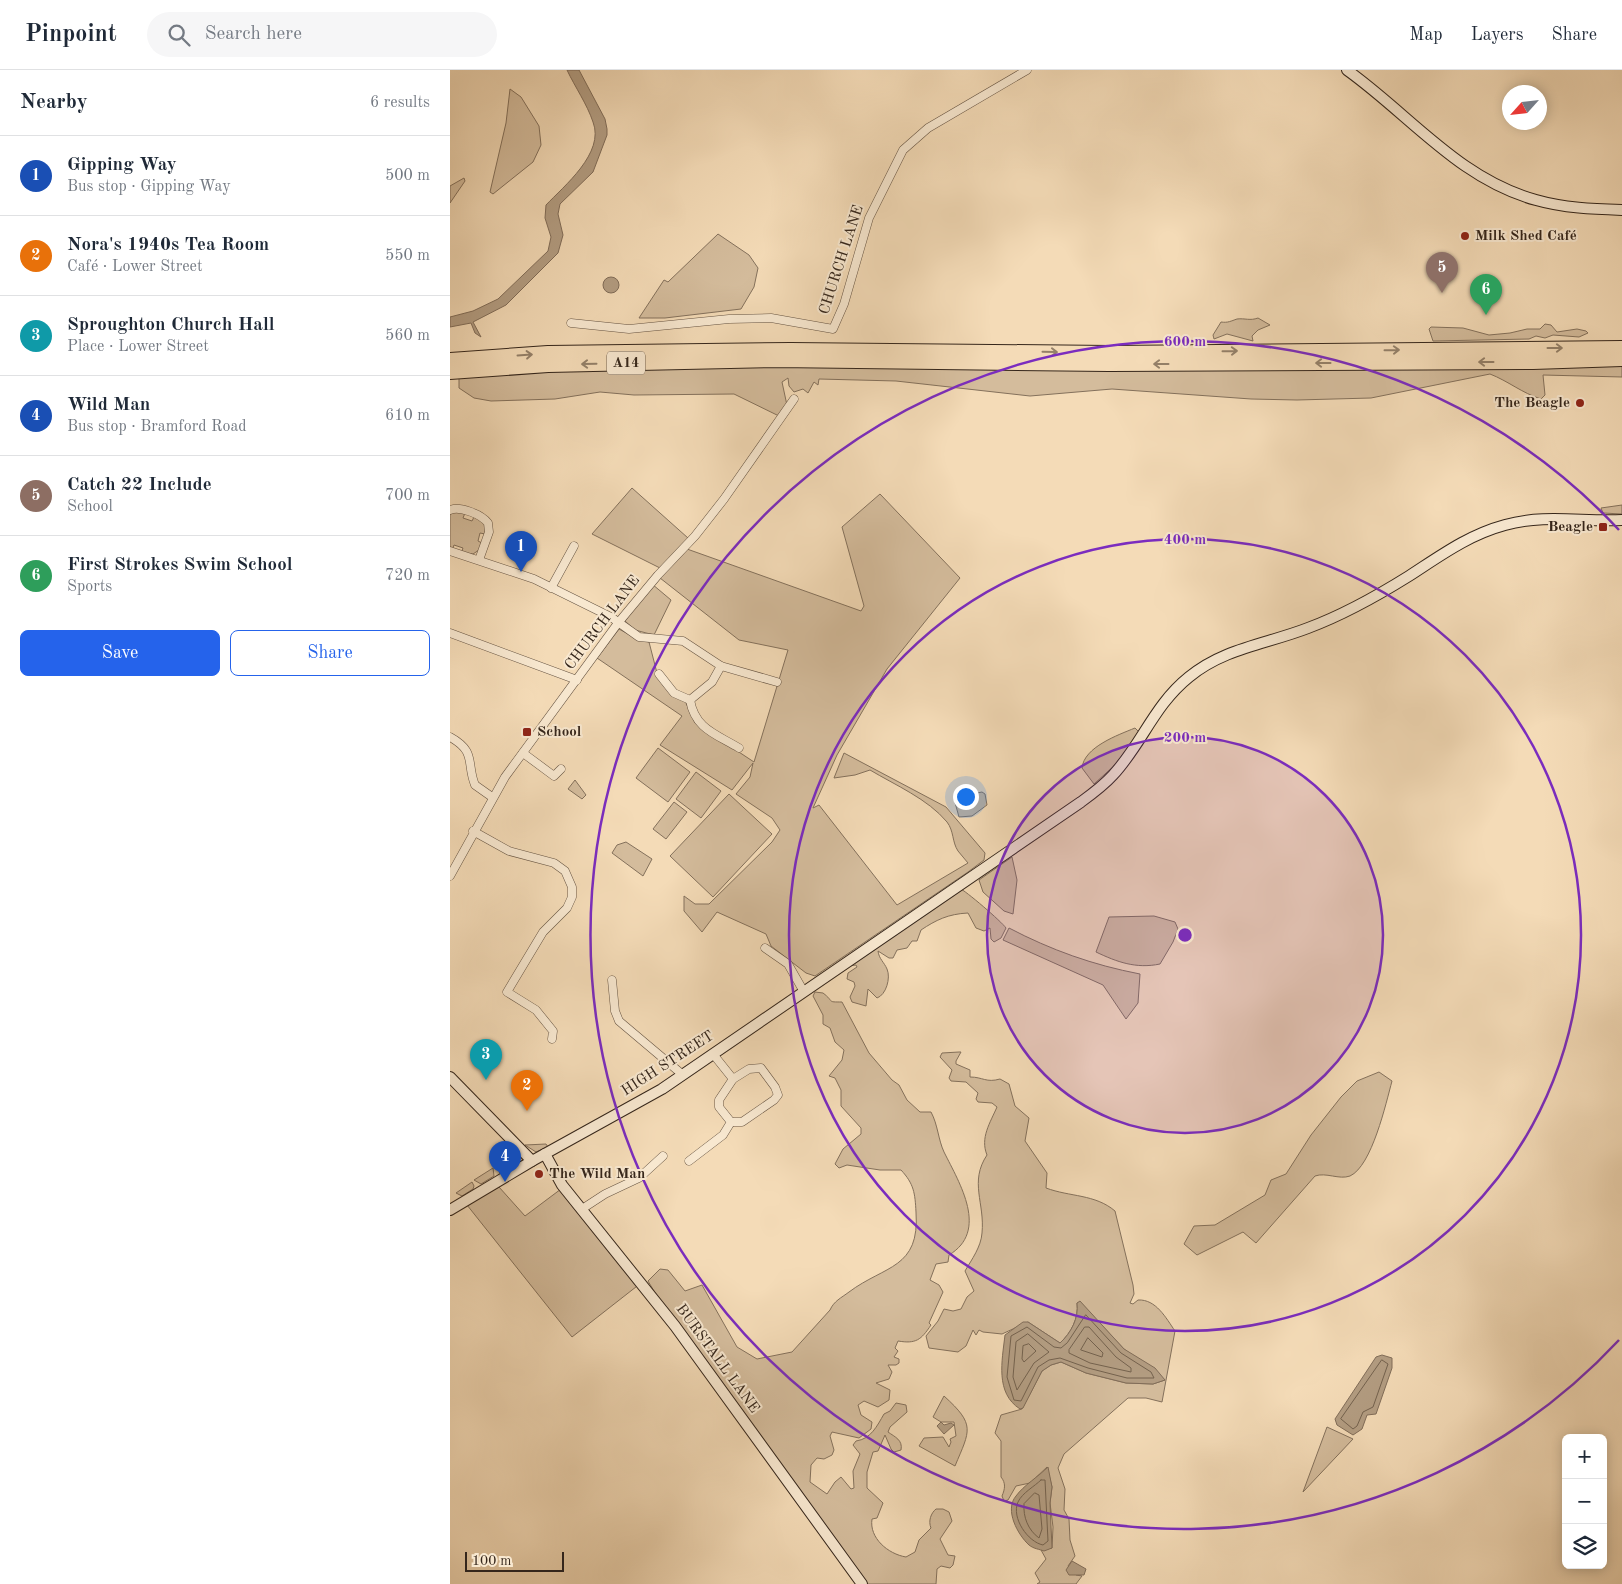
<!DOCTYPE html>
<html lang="en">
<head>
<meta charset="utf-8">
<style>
	:root { --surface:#fff; --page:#f6f6f7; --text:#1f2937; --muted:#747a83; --line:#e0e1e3; --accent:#2563eb }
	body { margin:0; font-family:"Old Standard TT",serif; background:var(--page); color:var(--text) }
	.controls { position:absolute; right:15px; bottom:15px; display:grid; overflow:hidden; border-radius:8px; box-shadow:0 2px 12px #0003 }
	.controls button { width:45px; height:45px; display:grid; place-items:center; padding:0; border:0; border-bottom:1px solid var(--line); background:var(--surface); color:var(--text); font:25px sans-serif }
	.compass { position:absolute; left:1052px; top:15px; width:45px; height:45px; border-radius:50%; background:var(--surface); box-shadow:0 2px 12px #0003; rotate:243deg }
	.scale { position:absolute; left:15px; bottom:12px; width:99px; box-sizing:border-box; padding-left:5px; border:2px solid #35261b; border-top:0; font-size:14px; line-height:18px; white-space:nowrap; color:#35261b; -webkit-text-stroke:4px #f8e8d0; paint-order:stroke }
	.you { position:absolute; left:515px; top:726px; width:18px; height:18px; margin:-12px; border:4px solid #fff; border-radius:50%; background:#1a73e8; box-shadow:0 0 0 8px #1a73e833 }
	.badge { display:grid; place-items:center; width:32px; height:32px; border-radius:50%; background:var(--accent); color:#fff; font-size:16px; font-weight:700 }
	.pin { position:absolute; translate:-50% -41px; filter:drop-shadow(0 1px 2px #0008) }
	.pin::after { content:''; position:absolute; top:26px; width:18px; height:15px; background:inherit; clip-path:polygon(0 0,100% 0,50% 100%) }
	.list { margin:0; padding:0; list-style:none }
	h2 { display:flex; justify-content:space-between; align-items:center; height:65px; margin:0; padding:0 20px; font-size:21px }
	h2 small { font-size:16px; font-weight:400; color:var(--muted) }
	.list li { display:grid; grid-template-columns:32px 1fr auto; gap:15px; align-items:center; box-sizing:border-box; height:80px; padding:0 20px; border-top:1px solid var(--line) }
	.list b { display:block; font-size:19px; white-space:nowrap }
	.list p { margin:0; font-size:16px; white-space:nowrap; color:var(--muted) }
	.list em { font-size:16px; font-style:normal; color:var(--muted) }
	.actions { display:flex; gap:10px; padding:15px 20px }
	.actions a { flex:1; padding:11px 0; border:1px solid var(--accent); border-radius:8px; text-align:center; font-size:18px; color:var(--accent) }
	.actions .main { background:var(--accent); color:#fff }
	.icon { flex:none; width:28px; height:28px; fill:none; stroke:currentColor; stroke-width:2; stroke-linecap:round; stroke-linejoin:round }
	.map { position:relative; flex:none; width:1172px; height:1514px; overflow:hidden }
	header { display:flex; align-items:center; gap:30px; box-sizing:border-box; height:70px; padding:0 25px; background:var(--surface); border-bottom:1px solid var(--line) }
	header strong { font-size:24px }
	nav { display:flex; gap:28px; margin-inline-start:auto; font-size:18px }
	.search { width:350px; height:45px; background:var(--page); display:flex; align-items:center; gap:12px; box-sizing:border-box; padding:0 18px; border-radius:28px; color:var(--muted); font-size:19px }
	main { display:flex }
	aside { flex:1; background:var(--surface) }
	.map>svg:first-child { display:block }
</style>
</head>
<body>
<header>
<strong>Pinpoint</strong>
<div class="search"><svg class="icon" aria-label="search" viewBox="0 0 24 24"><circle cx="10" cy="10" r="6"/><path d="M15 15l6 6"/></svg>Search here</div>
<nav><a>Map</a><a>Layers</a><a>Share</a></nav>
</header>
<main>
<aside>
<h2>Nearby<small>6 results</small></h2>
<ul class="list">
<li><span class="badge" style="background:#1a4fb4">1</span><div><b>Gipping Way</b><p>Bus stop · Gipping Way</p></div><em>500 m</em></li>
<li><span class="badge" style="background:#e8710a">2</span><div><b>Nora's 1940s Tea Room</b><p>Café · Lower Street</p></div><em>550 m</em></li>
<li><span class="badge" style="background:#0f9aa8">3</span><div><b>Sproughton Church Hall</b><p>Place · Lower Street</p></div><em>560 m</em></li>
<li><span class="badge" style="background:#1a4fb4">4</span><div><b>Wild Man</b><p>Bus stop · Bramford Road</p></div><em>610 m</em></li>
<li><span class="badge" style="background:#8d6e63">5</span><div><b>Catch 22 Include</b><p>School</p></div><em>700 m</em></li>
<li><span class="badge" style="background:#2e9e5b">6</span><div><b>First Strokes Swim School</b><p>Sports</p></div><em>720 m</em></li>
</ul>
<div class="actions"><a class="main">Save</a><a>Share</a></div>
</aside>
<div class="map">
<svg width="1172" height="1514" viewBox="0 0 1172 1514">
	<rect width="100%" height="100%" fill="#f4dbb7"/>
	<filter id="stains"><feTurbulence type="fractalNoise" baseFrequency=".004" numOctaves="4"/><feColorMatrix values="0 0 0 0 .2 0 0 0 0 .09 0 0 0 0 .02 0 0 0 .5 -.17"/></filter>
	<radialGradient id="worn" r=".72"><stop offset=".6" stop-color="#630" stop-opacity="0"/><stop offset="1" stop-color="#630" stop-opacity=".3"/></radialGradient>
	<g fill="#d4bc9c" stroke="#84715c">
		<path d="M60,19l11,8 18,29 2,19 -8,17 -40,32 -3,-2 16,-69z"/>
		<path d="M14,108l1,3 -15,22v-17z"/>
		<path d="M268,164l31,21 9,13 -4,19 -13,22 -76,9h-26l25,-38 4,2z"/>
		<path d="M808,248l12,7 -12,5 -6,6 1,5 -26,-7 -13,5 -1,-4 8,-13c7,1 10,-1 16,-3 8,-1 13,2 21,-1z"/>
		<path d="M1095,254l6,1 6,7 20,-3 9,2 2,2 -9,4 -26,-2 -8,3 -9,-2 -7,3 -96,2 -4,-12 2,-2 32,1 26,7 21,-2 17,-4h13z"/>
		<path d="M1172,292v15l-79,-2 2,20 -4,4c-19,-6 -33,-18 -51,-25l-119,24 -74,2 -46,-1 -139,-10 -82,7 -134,-15 -77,-2 -1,6 -4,-3 -6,11 -5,-4 -9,3 -5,-6 -1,-8 -6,4 6,28 -7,7 -47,-23 -100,1 -34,-3 -45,7 -64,2 -17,-3 -15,-10v-14l134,-6z"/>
		<path d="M182,418l56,50 -28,30 -68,-34z"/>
		<path d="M430,424l80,84 -73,91 -50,86 -24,53 6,-3 78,100 71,-42c-3,-4 -7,-8 -10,-12 -6,-9 -4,-20 -11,-29 -19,-23 -52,-37 -77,-52l-15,5 -21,3 10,-25 102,54 39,46 -1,7 -16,12 -153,104 -9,-3 -35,-27 -5,-12 -49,-22 -15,20 -18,-21v-15l11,8h14l63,-62 8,-12 -8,-12 -36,-24 14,-17 3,-14 -21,27 -72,-45 22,-29 -85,-58 22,-29 18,10 12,3 8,31 29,30 9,20 59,39 34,-112 -49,-10 -79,-62 27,-29 174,62 3,-5 -22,-79z"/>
		<path d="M1172,435v9l-19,-1 -2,-5z"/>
		<path d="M2,441l13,2 -2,5 9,3 2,-4 12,6 -1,11 -5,-1 -2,8 4,2 -3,7 -6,4 -12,-1 2,-5 -9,-3 -2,5 -2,-1v-36z"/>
		<path d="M202,514l19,16 -17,35 -19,-5 -10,-9z"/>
		<path d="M685,658l4,4 -23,32 -22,20 -12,-16c2,-21 36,-33 53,-40z"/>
		<path d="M208,678l32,24 -22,30 -32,-24z"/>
		<path d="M246,702l25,19 -20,27 -25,-19z"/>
		<path d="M125,710l11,15 -4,4 -14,-10z"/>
		<path d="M532,722l3,2 2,11 -15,11 -13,1 -5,-18 3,-2z"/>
		<path d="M279,724l43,40 -59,63 -43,-41z"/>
		<path d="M224,732l13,10 -21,27 -13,-10z"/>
		<path d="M176,772l26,17 -9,17 -31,-23 5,-8z"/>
		<path d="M562,787l5,23 -4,34 -9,-3 -21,-19 -4,-12z"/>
		<path d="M509,818c6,2 43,34 47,40l-5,10 -7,4 -3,-3 -1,-11 -6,3 -8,-3 -8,-15c-20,1 -32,7 -47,17l-4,11h-5l-5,7 -10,2 -4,8h-4l-11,-7c1,8 6,11 9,18 4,9 -1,26 -10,29l-9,-9 -2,17 -14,-4 -2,-5 5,-11 -1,-4 -7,-3 1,-6 9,-6 -1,-2 -7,1z"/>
		<path d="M704,846l21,6 3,7 -5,13 -13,22c-24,5 -43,-2 -64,-12l13,-35z"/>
		<path d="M559,858c42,22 84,37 131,46l-2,29 -12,16 -23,-34 -100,-45z"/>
		<path d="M365,922l8,1c12,9 3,9 19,9l27,51 23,27 7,5 8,15 13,12h11c7,13 7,27 13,40 16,32 45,79 5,103l-1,7 -12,2 -6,16 9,5 4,7 -14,31 2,2c-10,15 -15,19 -33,16l-3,7 3,3 -4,6 5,2v4l-3,2h-8l4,7 -3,7 -13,4 14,7 -1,10 -11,7 -14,-6 -6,4 3,10 11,7 -1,7 -12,9 -27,-6 -2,4 4,14 -2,5 -8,4 -7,-1 -6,7 -1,17 17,12 8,-12 6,-5 10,12 3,-1 -1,-17 7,-17 -7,-9 3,-4c15,-2 21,-15 28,-27l6,-3 6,-8 10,2 1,7 -17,15 -2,5c7,5 15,8 13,18l-7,2 -3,-3 -6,-14 -7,16 -5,1 -6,20v16l16,15 -6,15 -5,1c-3,19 16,35 34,38l9,-5 4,-12 12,-12c-3,-7 0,-15 5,-19h7l6,3 3,9 -12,18 8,16 7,1 -2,9 -3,3 -9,-2 -4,3 -1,15h-74l-187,-258 -27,-45 12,-12 8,1 17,21 17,-6 35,62 20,12 35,-7 38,-42c4,-9 11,-12 19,-18 36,-27 71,-23 67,-80 -1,-19 -2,-28 -15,-42h-21l-33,-5 -8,3 -4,-4 8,-15 18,-15v-6l-20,-22v-16l-6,-12 -6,-2 13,-16 2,-10 -9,-8 -5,-14 -7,-4v-9l-10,-19z"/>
		<path d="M509,982h2l-5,9v3l14,6v7c13,0 16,6 30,2l9,5 6,22 14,12 -4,23 22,32 -1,15c24,9 49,6 69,23l18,74 1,9 -4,9 3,1 5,-4c18,-1 28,18 37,31l-13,71 -16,-4h-18l-64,56 -6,14 7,21 -1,21 5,9 1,21 5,16 -7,10 8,9 6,1 -6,8h-39l3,-2 -5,-9 11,-14 -5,-9 11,-2 1,-21 -3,-24 2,-16 -5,-20 -17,16 -14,3 -8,14 -4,1 -2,-5c3,-7 4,-13 -1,-19v-36l-6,-8 6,-18 21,-6 20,-38 9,-6 10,-3 25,11 40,10 27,1 12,-4 -41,-31 -44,-47 -3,1c2,15 -6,30 -17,40l-32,-21 -26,12 -19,-2 -4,-2 -3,5 -3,-5 -7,16 -8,6 -29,-4 -3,-12 12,-15 6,-12 9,2 8,-2 6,-12 7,-6 -9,-20c7,-12 16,-24 17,-38 3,-30 -13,-51 5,-78 -7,-17 3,-32 10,-48l-5,-4 -14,-1 -2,-3 2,-6 -12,-11 -15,-1 -2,-3 3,-8 -12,-13 2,-4z"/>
		<path d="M929,1002l13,9c-6,22 -20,85 -42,95 -11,4 -24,-4 -35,0l-59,67 -13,-11 -46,23 -13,-11 10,-18 21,-1 50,-30 6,-15 15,-6 25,-39 30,-38 16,-16z"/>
		<path d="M57,1072l10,10 1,5 -3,6 -16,10 4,-4 -5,-14z"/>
		<path d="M96,1074l2,3 -12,5 -11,-7z"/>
		<path d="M43,1098l1,8 -13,8 -7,-4z"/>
		<path d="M22,1112l2,4 -1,3 -11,7 -6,-3z"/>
		<path d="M49,1117l26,29 36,-27 80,94 -69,54 -105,-132z"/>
		<path d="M494,1326c32,29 26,34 11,70l-36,-20 5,-8 19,-1 6,10 2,-5 -1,-3 6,-3 -2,-14h-13l-8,-5z"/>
		<path d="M877,1357l26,12 -50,53z"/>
	</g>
	<g fill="#b39d82" stroke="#816d59">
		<path d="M117,0h12l26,49 2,10v6l-14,37 -33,32 -2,10 5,21 -5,18 -52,52 -33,17 8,15 -6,-4 -4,-10 -21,4v-10l23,-6 25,-12 50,-48 3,-14 -6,-19 1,-13c18,-19 59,-52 47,-83 -6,-18 -18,-35 -26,-52z"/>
		<circle cx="161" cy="215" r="8"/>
		<path d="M630,1231l44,48 31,19 10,12 -12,4 -27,-1 -40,-10 -25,-11 -10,3 -9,6 -19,37 -3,1c-25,-16 -18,-48 -15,-74l18,-13h5l32,21c11,-10 19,-25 17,-40z"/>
		<path d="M932,1285l10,3v10l-16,46 -9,1 -5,14 -9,6 -16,-10 -2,-6 41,-62z"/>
		<path d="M491,1352l3,3 7,-2 3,2 -10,9 -7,-8z"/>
		<path d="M598,1397l4,20 -2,16 2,45 -8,3c-5,-2 -10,-2 -15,-6 -11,-10 -25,-35 -13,-49 8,-11 22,-19 32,-29z"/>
		<path d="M622,1491l14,8 -2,6h-15l-3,-5z"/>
	</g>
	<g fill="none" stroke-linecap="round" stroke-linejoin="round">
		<g stroke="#74624e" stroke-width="1">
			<path d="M636,1245l35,38 30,19 3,6h-27l-39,-10 -28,-10 -11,2 -11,7 -17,34 -7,-1 -7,-23 4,-41 16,-9 27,20 7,1 6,-5z"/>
			<path d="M635,1257h4l27,30 15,11v4l-41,-9 -21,-10v-3z"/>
			<path d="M578,1264l21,18 -15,11 -17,27 -4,-13 3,-35z"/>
			<path d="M638,1268l15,15 -1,4 -21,-7z"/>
			<path d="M579,1274l7,7 -12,11 -2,-3 1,-13z"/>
			<path d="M932,1290l6,4 -15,43 -10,5 -6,14 -4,3 -12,-10z"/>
			<path d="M591,1410h4l3,61 -5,4c-15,-3 -32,-27 -25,-43 4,-9 17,-16 23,-22z"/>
			<path d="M585,1423l4,2 3,34 -3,9c-11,-8 -16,-21 -15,-34z"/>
		</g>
		<g stroke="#655342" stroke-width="9">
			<g id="street">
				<path d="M121,253l58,6 100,-10 42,-1 62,11 11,-25 25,-86 34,-68 25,-22 99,-58"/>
				<path d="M0,440c10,-4 31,4 38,13l1,9 -10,28"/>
				<path d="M0,481l84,28 77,38 28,20 44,4 38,25 56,16"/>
				<path d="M101,518l23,-42"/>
				<path d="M0,563l127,47"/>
				<path d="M209,604l15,19 16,7 22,-18 9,-16"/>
				<path d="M240,630c5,29 26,34 49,48"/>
				<path d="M0,667c27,15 16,26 25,48l17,12"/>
				<path d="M73,683l31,23 7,-7"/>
				<path d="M23,761l36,20 45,12 11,8 7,16v10l-5,11 -24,24 -36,60 29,18 17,21 -1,8"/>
				<path d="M0,806l55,-99 113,-154 40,-48 37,-39 29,-37 70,-100"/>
				<path d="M315,878l23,16 16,28"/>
				<path d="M162,910l3,31 4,10 64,54"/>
				<path d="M281,1052h11l32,-22 4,-5 -3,-8 -14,-19 -12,1 -16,10"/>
				<path d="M239,1091l34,-26 8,-13 -12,-15v-7l14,-21 -20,-25"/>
				<path d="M132,1139l23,-15 34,-16 24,-22"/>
			</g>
		</g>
		<g stroke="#35261b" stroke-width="12">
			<g id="secondary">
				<path d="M897,0c63,45 112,109 189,130 28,8 57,9 86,10"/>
				<path d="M0,1007l82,84"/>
				<path d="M95,1084l17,31 113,141 187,258"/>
				<path d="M0,1140l82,-49 130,-72 419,-287c11,-8 23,-17 32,-27 29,-31 41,-70 76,-98 35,-29 78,-33 119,-49 35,-13 69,-32 101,-52 31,-20 59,-41 96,-51 38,-11 78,-3 117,-5"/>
			</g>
		</g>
		<g stroke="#35261b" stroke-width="16">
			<g id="highway">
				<path d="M0,290l98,-7 243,-3 320,3 511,-5"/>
				<path d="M0,302l98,-7 230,-5 331,4 424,-2 89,-3"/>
			</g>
		</g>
		<use href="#street" stroke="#f8e8d0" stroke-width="8"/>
		<use href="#secondary" stroke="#f8e8d0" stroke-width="10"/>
		<use href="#highway" stroke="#f4dbb7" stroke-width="14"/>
	</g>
	<defs><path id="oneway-shaft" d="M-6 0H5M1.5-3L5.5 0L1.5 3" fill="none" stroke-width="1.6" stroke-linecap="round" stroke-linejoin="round" transform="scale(1.25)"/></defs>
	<g stroke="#948069">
		<use href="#oneway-shaft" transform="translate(1105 278)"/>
		<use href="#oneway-shaft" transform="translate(942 280) rotate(-1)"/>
		<use href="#oneway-shaft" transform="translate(780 281) rotate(-1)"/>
		<use href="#oneway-shaft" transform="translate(600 282) rotate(1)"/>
		<use href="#oneway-shaft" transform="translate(75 285) rotate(-4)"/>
		<use href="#oneway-shaft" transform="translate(1036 292) rotate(180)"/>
		<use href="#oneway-shaft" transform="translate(873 293) rotate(180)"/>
		<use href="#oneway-shaft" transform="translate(139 294) rotate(179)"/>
		<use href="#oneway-shaft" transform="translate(711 294) rotate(180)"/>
	</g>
	<circle cx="735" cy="865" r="198" fill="#7b2cbf" fill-opacity=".12"/>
	<g fill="none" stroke="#7b2cbf" stroke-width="2.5">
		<circle cx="735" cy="865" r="198"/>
		<circle cx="735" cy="865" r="396"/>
		<path d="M1169 1270A594 594 0 1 1 1169 460"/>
	</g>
	<g fill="#8f2418" stroke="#f8e8d0" stroke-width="2">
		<circle cx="1015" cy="166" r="5"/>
		<circle cx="1130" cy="333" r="5"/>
		<rect x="1148" y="452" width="10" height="10" rx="2.5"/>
		<rect x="72" y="657" width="10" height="10" rx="2.5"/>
		<circle cx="89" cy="1104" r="5"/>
	</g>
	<g text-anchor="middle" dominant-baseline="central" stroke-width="4" stroke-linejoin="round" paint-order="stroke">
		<rect fill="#f8e8d0" stroke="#706051" stroke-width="1" x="157" y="281.5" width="38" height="23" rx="4"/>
		<g font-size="14" font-weight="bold" fill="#35261b">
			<text x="176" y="293">A14</text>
		</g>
		<g font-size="15" font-weight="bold" fill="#35261b" stroke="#f8e8d0" text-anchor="start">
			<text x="1025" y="166">Milk Shed Café</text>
			<text x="1120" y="333" text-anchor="end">The Beagle</text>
			<text x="1143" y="457" text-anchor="end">Beagle</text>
			<text x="87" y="662">School</text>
			<text x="99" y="1104">The Wild Man</text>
		</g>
		<g font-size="15" fill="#35261b" stroke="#f8e8d0">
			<text transform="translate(392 190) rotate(-72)">CHURCH LANE</text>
			<text transform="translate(153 553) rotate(-53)">CHURCH LANE</text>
			<text transform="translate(218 994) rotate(-33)">HIGH STREET</text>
			<text transform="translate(267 1289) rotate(54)">BURSTALL LANE</text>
		</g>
	</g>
	<circle cx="735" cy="865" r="8" fill="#7b2cbf" stroke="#f8e8d0" stroke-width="2.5"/>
	<g font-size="15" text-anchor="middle" font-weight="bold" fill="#7b2cbf" stroke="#f8e8d0" stroke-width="4" stroke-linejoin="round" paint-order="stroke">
		<text x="735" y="276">600 m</text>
		<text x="735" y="474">400 m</text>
		<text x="735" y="672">200 m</text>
	</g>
	<rect width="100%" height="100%" filter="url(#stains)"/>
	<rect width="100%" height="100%" fill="url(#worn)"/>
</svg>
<div class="controls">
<button>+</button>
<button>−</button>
<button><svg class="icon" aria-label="layers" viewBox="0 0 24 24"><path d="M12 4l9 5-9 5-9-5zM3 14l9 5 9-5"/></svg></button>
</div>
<svg class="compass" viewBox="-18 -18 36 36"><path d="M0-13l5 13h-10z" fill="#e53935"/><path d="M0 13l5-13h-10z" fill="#747a83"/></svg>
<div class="scale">100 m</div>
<div class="you"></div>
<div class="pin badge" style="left:71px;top:502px;background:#1a4fb4">1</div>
<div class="pin badge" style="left:77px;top:1041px;background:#e8710a">2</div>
<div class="pin badge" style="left:36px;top:1010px;background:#0f9aa8">3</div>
<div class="pin badge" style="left:55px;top:1112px;background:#1a4fb4">4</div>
<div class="pin badge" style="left:992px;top:223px;background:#8d6e63">5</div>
<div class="pin badge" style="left:1036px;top:245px;background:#2e9e5b">6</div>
</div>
</main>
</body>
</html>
